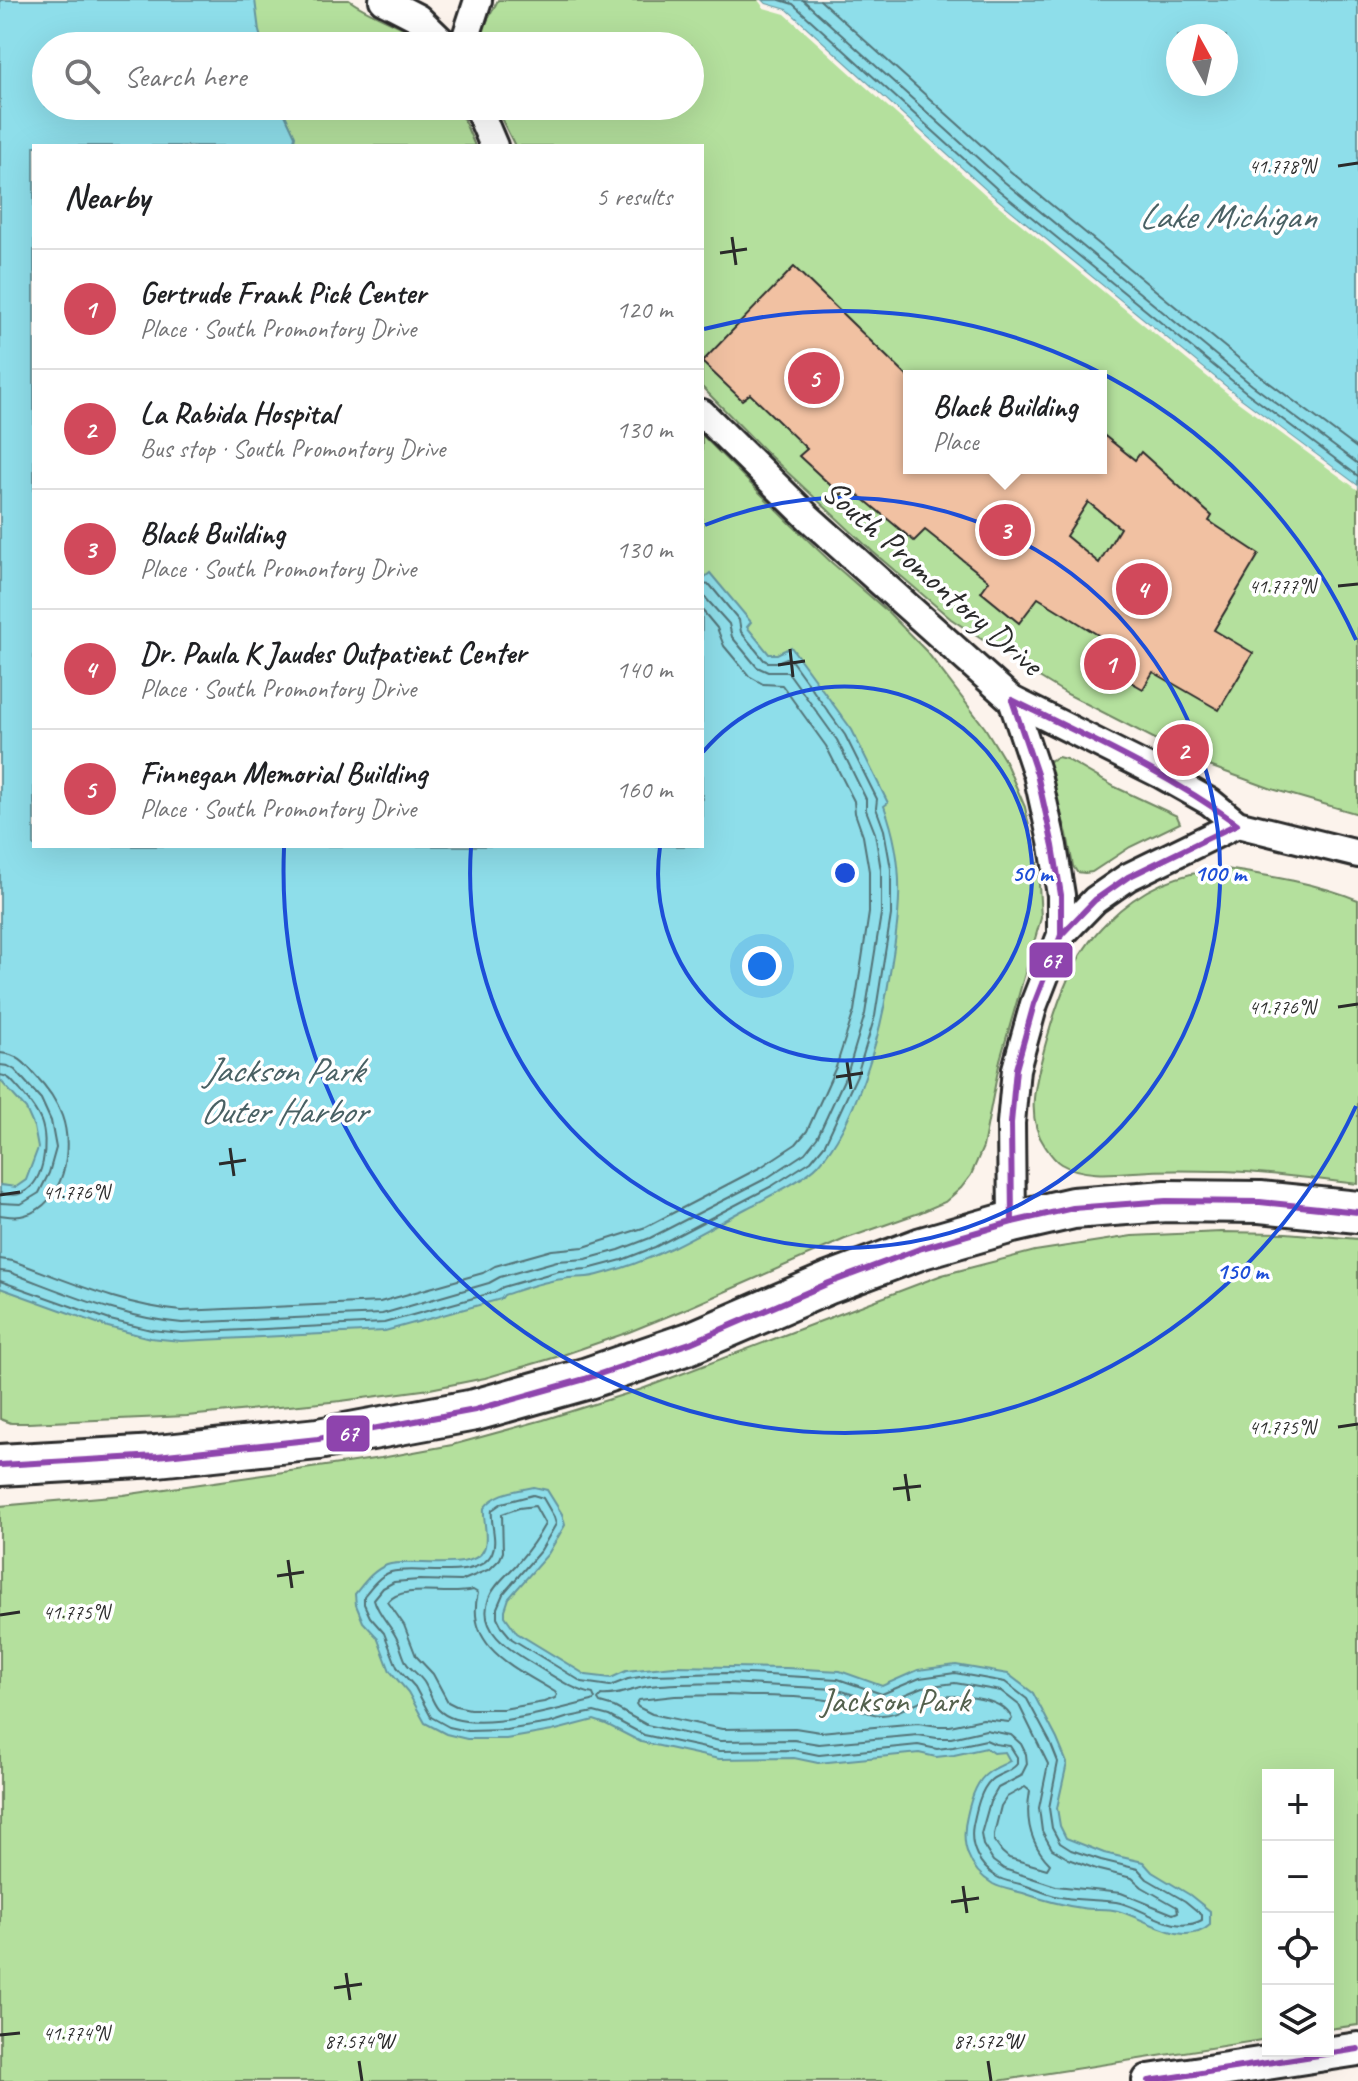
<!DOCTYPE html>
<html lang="en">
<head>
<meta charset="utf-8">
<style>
	:root { --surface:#fff; --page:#f2f2f2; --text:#202124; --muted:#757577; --line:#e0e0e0; --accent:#d1495b }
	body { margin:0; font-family:Caveat,sans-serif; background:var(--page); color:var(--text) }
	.controls { position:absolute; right:24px; bottom:24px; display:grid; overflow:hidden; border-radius:0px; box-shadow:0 8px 32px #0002 }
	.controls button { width:72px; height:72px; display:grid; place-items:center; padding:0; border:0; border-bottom:2px solid var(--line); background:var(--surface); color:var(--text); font:40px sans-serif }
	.compass { position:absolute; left:1166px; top:24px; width:72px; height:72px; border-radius:50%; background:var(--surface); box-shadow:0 8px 32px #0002; rotate:352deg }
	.you { position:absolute; left:762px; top:966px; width:28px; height:28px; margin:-20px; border:6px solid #fff; border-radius:50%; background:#1a73e8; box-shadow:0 0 0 12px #1a73e833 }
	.badge { display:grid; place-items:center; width:52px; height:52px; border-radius:50%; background:var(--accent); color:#fff; font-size:26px; font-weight:700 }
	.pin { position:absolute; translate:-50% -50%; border:4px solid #fff; box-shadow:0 2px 8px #0006 }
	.popup { position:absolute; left:903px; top:370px; width:204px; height:104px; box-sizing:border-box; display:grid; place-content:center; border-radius:0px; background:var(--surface); filter:drop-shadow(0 2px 6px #0005); font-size:26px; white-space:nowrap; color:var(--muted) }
	.popup b { font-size:30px; color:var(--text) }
	.popup::after { content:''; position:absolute; left:50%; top:100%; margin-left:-16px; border:16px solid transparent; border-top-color:var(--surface) }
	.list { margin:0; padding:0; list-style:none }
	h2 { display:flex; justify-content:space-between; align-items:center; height:104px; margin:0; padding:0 32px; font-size:34px }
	h2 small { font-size:26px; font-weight:400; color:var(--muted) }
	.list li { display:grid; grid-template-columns:52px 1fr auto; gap:24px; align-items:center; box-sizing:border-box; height:120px; padding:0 32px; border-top:2px solid var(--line) }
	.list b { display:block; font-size:30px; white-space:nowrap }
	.list p { margin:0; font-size:26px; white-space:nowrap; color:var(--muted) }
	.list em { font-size:26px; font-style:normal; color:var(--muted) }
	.icon { flex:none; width:44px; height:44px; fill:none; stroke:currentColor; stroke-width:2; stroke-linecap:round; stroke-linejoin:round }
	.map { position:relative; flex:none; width:1358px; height:2081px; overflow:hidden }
	.search { position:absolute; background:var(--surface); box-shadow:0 8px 32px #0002; left:32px; top:32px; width:672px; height:88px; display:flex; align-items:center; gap:20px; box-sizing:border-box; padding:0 28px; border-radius:44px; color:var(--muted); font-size:30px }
	.panel { position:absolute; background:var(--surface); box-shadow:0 8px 32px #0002; left:32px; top:144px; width:672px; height:704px; border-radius:0px }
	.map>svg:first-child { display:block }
</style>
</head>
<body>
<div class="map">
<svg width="1358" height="2081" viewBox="0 0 1358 2081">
	<rect width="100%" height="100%" fill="#fcf3ec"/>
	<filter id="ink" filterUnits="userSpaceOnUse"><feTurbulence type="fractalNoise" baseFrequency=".0125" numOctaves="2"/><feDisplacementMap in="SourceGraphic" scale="16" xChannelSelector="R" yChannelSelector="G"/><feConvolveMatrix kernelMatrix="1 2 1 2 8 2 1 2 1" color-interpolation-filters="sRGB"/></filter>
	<g filter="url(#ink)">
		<g fill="#b4e09d" stroke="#708664" stroke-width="2" fill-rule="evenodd">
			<path d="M0,0h349c24,18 58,24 78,46h-381v60h412l17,40h-441v700h668v-411l90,90 39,37 56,49 40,41 58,76 20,33 20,46 13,61 3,50 -41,142 -17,87 -12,28 -10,13 -16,14 -26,11 -74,26 -157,69 -59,24 -69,24 -75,22 -55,11 -89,12 -154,15 -159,7h-17l-11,-4z"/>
			<path d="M498,0h264l4,4 21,6 203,184 368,292v328l-86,-25 -68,-25 -137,-70 -31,-19 -85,-56 -78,-67 -103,-96 -68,-69v-241h-187l-20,-40h195v-60h-212l5,-17zM909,376h192v92h-192z"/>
			<path d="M1058,757l8,2 49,28 62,29 3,7 -50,24 -38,25 -7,1 -8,-1 -4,-6 -6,-32 -20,-66 2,-7z"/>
			<path d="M1226,869c45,7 90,14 132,31v284c-44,-5 -89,-12 -134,-13 -24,0 -49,-1 -73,0 -27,1 -65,8 -90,-7 -7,-4 -12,-12 -16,-18 -21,-30 -8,-68 0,-100 12,-44 28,-92 62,-124 34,-34 71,-50 119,-53z"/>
			<path d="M1221,1232l65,1 72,6v786l-30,4v-254h-60v264l-270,42h-998v-575l123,-11 258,-37 71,-13 91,-25 99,-31 300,-114 93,-24 97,-15z"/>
		</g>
		<g fill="#8edeea" stroke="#66969e" stroke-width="2" fill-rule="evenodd">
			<path d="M0,0h255l4,31 4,15h-217v60h235l14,30 -2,10h-259v700h668v-272l3,3 5,-4 41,49 -4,5 22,27h8l14,-7 61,83 36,73 -4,3c24,65 15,113 4,179 -8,52 -33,139 -69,179 -15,16 -51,33 -72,44 -40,21 -81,46 -125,60 -11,3 -24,8 -35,9 -8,1 -16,0 -24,2 -20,2 -40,10 -59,16l-3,4 -116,32 -204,10 -31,-3 -42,-11 -108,-39v-103l16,2 10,-7 12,-32 -4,-21 -8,-18 -26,-29z"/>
			<path d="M762,0h596v486l-117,-87 -251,-205 -203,-184 -21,-6zM1178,36h48v48h-48z"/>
			<path d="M534,1487l13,3 15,24 3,11 -17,29 -39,44 -4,12v6l12,17 69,42 25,3 15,-7 48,-5 112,2 54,3 42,15 36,-16 38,-5 52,9 25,19 24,46 10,24 -10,45 3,18 6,12 38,15 39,9 9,10 38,23 20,16v14c-27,24 -64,-7 -92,-14 -11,-3 -24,-1 -36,-3 -22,-3 -39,-8 -59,-15 -10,-3 -21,-4 -30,-9 -25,-15 -33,-41 -26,-68 3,-14 9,-35 21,-43 6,-5 15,-8 22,-12l-5,-9 -12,1 -7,-5 -32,7 -18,2 -17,-4 -101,10 -24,-5 -75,1 -78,-17 -35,-18 -12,-4 -42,11 -46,8h-39l-21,-5 -21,-11 -17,-31 -18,-21 -13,-34 -14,-15 -7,-17 -1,-11c9,-11 18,-24 32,-29 22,-8 92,10 98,-19 3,-12 -2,-26 -1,-38 12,-16 31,-17 50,-21z"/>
		</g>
		<path fill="#fcf3ec" d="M758,0h4l4,4 21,6 203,184 251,205 117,87v4l-120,-88 -250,-205 -203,-183 -21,-6z"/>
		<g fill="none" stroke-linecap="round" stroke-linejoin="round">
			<g stroke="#537377" stroke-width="2">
				<path d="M780,0l13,4 203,184 250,204 112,84"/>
				<path d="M803,0l199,180 250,205 106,79"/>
				<path d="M820,0l190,171 249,204 99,74"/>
				<path d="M0,1053c17,1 25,10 35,22 12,12 21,24 27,41 12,33 2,88 -37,99 -8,3 -17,1 -25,0"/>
				<path d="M0,1065l8,1 7,4 26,29 10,22 5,27 -7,25 -10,20 -18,11 -21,-1"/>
				<path d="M0,1075c10,1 13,8 20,15 8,10 16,19 21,31 8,21 4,65 -22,73 -5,2 -13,0 -19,-1"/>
				<path d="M0,1259l13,2c55,20 110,45 169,50l198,-9 103,-29 12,-7 57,-16 32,-3 62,-20 115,-60 35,-23 11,-13 29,-64 18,-56 15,-98v-42l-6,-35 -8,-23 -1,-12 -28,-55 -44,-61 -19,-1 -14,-8 -25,-30 -7,-18 -15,-18"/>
				<path d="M0,1271l9,1c57,21 112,46 173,51l200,-9 107,-31 11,-6 57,-16 29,-2 33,-9 31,-12 117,-60 38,-25 12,-15 31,-67 17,-57 16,-100v-44l-6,-37 -9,-23v-11l-29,-59 -49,-68h-20l-11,-5 -25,-30 -3,-13 -27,-30"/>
				<path d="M0,1281l110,39 41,10 31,3 202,-10 111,-31 8,-5 56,-16 29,-2 34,-9 33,-13 117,-61 39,-25 14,-17 32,-69 18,-59 16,-101v-46l-7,-39 -8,-22 1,-9 -32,-64 -54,-75 -4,-2 -10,4h-9l-4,-2 -23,-28 -2,-12 -29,-35 -8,-1"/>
				<path d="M533,1495l10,3 11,19 2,7 -15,26 -38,44 -6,14v9l5,10 10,12 70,43 28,4 18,-7 24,-4 75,-2 59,3 52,3 44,15 38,-16 35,-5 50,9 22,17 23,43 8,20 -9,46 3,20 8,15 11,7 30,10 37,9 9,10 38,22 17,14v5c-30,16 -57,-13 -86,-18 -20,-3 -41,-1 -61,-6 -12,-3 -23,-9 -35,-12 -7,-2 -16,-3 -23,-7 -18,-11 -28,-31 -24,-52 3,-14 7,-35 18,-45 8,-7 19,-7 26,-16v-7l-7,-11 -15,-2 -9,-4 -33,7 -16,2 -19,-4 -99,10 -25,-5 -75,1 -75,-16 -35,-19 -15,-4 -25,5 -19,6 -44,7 -38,1 -19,-4 -18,-10 -16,-30 -18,-20 -13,-34 -14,-16 -6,-13v-8c7,-9 15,-20 27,-24 26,-7 86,11 101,-19 6,-13 -2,-29 0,-43l10,-7z"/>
				<path d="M535,1506l10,18c-8,15 -18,28 -29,41 -9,10 -22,20 -27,33 -13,35 25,54 49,69 18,11 35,23 55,27l2,5 -3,2c-33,7 -127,38 -154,8 -6,-7 -9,-19 -14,-27 -5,-7 -12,-12 -17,-18 -4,-7 -6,-16 -9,-23 -6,-15 -20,-26 -24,-42l9,-11 11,-6 25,-2 42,1 29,-12 10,-10 3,-7 -1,-38 17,-6z"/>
				<path d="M473,1590l5,3c-14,55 39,75 77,99l2,3 -2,3 -11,4 -41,7h-33l-14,-3 -8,-4 -15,-28 -17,-18 -12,-31 -16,-23c15,-19 60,-5 85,-12z"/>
				<path d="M727,1683l109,6 46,15 41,-17 32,-4 46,8 18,14 29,59 -9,44 3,23 10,18 17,10 30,11 33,8 10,9 35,20 1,5 -5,2 -52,-21 -65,-7 -52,-17 -11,-8 -10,-16 -2,-11 9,-32 8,-14 23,-12 6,-12 -1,-10 -5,-10 -10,-9 -25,-5 -35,8h-14l-19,-3 -99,9 -25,-4 -74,1 -73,-16 -33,-18 -14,-4 -2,-3 3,-5c17,2 32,-7 49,-9 25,-3 51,-2 77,-3z"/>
				<path d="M726,1695c35,2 72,0 107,6 16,2 31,13 47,14 17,1 31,-12 47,-16 21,-6 76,-4 85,20l-3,3 -26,-3 -33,7h-12l-20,-3 -98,9 -25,-4 -73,1 -70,-15 -14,-7 -2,-3 3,-4 36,-4z"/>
				<path d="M1025,1787l5,4c-5,27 0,53 20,73l-3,5 -38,-11 -7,-6 -8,-11v-7l7,-28 6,-9z"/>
			</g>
		</g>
		<path fill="#f1c1a2" stroke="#2b2b2b" stroke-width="2" fill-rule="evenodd" d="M794,267l115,111v90h192v-35l34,27 6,-8 71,64 -3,5 50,33 -45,76 39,23 -34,57 -66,-38 -10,17 -26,-15 12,-20 -91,-56 -19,25 -38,-31 8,-11 -64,-51 -11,11 -65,-54 -8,8 -42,-39 8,-7 -57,-55 -8,6 -40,-38zM1088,502l32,26 -21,35 -33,-27z"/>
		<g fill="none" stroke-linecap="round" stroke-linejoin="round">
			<g stroke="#2b2b2b" stroke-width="32">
				<g id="minor">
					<path d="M383,0l35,18 29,28"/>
					<path d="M463,46l15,-46"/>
					<path d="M477,106l17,40"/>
					<path d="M702,413l107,105 203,182 150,75 48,27 27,22 121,30"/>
					<path d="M1012,700l25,74 16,72 8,49v40l-27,69 -18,65 -5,54 1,99"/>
					<path d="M1061,935l34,-35 33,-23 109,-53"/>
				</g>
			</g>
			<g stroke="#2b2b2b" stroke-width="38">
				<path id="tertiary" d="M1149,2081l209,-32"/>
			</g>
			<g stroke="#2b2b2b" stroke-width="46">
				<path id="primary" d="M0,1465l157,-9 161,-17 157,-29 110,-31 105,-36 139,-60 93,-35 90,-26 61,-14 93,-7 94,1 98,10"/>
			</g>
			<use href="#minor" stroke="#fff" stroke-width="26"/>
			<use href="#tertiary" stroke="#fff" stroke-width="32"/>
			<use href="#primary" stroke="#fff" stroke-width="40"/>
			<g stroke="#fff" stroke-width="12">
				<g id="bus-1">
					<path d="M1012,700l25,74 16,72 8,49v40l-27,69 -18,65 -5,54 1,99"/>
					<path d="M1012,700c77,38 155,73 225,124l-109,53 -33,23 -34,35"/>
					<path d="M0,1465l157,-9 161,-17 157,-29 110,-31 105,-36 139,-60 93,-35 90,-26 61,-14 93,-7 94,1 98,10"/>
					<path d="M1149,2081l209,-32"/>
				</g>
			</g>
			<use href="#bus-1" stroke="#8e44ad" stroke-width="6"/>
		</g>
	</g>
	<path fill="none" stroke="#2b2b2b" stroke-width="3" d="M1338,166l20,-3M732,237l4,28M720,253l27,-4M1338,586l20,-2M790,649l3,28M778,665l27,-4M1338,1007l20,-3M847,1062l4,27M836,1077l27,-4M230,1148l4,28M219,1164l27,-4M0,1195l20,-3M1338,1427l20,-3M905,1474l4,27M893,1489l28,-3M288,1560l4,28M277,1576l27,-4M0,1615l20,-3M963,1886l4,27M951,1902l28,-4M346,1973l4,27M334,1988l28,-4M0,2035l20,-2M359,2061l3,20M988,2061l3,20"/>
	<g fill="none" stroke="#1d4ed8" stroke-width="4">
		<path d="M703 752A187 187 0 1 1 660 847"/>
		<path d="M705 525A375 375 0 1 1 471 847"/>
		<path d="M1356 1106A562 562 0 0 1 284 848M704 329A562 562 0 0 1 1356 640"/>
	</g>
	<g text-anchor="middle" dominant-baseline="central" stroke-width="7" stroke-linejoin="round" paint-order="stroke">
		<g font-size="34" fill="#2b2b2b" stroke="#fff">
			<text transform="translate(933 577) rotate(41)">South Promontory Drive</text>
		</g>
		<g font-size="34" fill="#54614d" stroke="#fff">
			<text x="895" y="1700">Jackson Park</text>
		</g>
		<g font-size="36" font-style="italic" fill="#496164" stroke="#fff">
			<text x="1227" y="216">Lake Michigan</text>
			<text x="283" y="1070">Jackson Park<tspan x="283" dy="41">Outer Harbor</tspan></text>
		</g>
	</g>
	<g font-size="20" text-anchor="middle" fill="#2b2b2b" stroke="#fff" stroke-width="7" stroke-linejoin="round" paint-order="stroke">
		<text x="1282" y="173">41.778°N</text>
		<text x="1282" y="593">41.777°N</text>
		<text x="1282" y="1014">41.776°N</text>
		<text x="76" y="1199">41.776°N</text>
		<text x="1282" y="1434">41.775°N</text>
		<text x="76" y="1619">41.775°N</text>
		<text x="76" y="2040">41.774°N</text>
		<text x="359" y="2048">87.574°W</text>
		<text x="988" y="2048">87.572°W</text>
	</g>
	<circle cx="845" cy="873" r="12" fill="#1d4ed8" stroke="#fff" stroke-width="4"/>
	<g font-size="24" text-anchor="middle" font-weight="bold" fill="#1d4ed8" stroke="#fff" stroke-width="7" stroke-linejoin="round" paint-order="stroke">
		<text x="1032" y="881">50 m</text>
		<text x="1220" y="881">100 m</text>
		<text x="1242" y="1279">150 m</text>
	</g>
	<g stroke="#fff" stroke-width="3">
		<rect x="1028" y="941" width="46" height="38" rx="8" fill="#8e44ad"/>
		<rect x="325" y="1414" width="46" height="39" rx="8" fill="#8e44ad"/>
	</g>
	<g font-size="22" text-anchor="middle" font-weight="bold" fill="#fff">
		<text x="1051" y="968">67</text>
		<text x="348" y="1441">67</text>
	</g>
</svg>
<div class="controls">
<button>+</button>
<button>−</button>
<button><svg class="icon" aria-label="locate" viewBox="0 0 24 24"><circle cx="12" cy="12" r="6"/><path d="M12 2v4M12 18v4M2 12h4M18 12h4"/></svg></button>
<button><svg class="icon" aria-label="layers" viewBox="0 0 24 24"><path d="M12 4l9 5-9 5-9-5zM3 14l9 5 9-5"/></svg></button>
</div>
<svg class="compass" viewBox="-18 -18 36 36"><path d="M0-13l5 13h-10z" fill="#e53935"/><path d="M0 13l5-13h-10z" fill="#757577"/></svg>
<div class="you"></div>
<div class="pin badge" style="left:1110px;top:664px">1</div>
<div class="pin badge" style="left:1183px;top:750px">2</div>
<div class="pin badge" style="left:1005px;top:530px">3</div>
<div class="popup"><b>Black Building</b>Place</div>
<div class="pin badge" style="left:1142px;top:589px">4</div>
<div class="pin badge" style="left:814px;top:378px">5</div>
<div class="search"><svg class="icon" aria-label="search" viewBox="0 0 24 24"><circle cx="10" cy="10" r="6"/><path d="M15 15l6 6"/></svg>Search here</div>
<section class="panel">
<h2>Nearby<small>5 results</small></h2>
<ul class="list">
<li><span class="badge">1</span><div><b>Gertrude Frank Pick Center</b><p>Place · South Promontory Drive</p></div><em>120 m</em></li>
<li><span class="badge">2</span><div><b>La Rabida Hospital</b><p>Bus stop · South Promontory Drive</p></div><em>130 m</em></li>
<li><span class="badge">3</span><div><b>Black Building</b><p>Place · South Promontory Drive</p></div><em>130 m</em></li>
<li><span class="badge">4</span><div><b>Dr. Paula K Jaudes Outpatient Center</b><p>Place · South Promontory Drive</p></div><em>140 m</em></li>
<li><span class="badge">5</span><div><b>Finnegan Memorial Building</b><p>Place · South Promontory Drive</p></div><em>160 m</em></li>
</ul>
</section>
</div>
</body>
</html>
